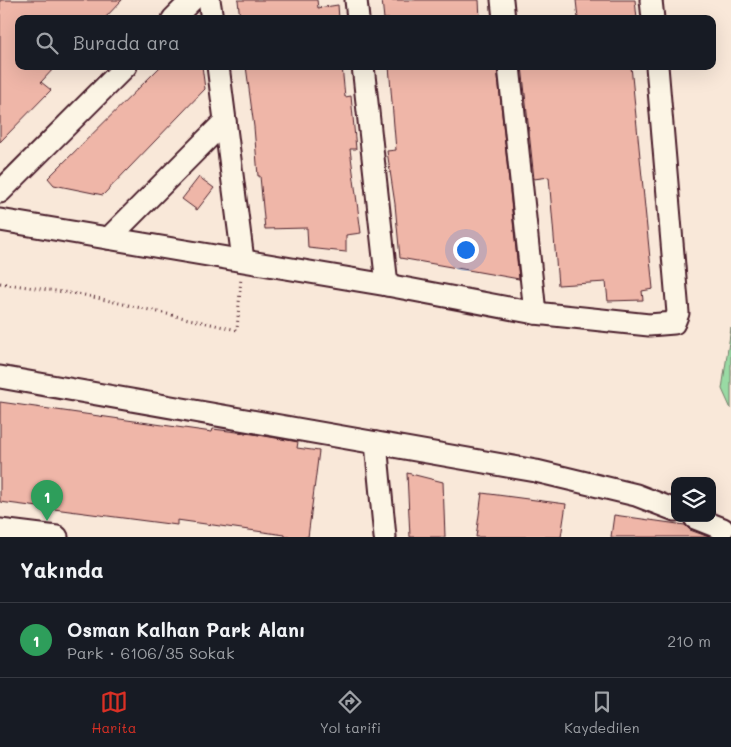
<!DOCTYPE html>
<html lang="tr">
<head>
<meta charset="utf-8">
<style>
	:root { --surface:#171b24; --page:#242831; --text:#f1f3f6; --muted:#9ea1a6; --line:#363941; --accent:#d93025 }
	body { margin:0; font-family:Mali,sans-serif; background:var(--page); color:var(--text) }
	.controls { position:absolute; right:15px; bottom:15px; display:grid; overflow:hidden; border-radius:10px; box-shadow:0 5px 20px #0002 }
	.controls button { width:45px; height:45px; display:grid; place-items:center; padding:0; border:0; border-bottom:1px solid var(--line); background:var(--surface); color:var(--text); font:25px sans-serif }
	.you { position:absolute; left:465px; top:249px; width:18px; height:18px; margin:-12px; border:4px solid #fff; border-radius:50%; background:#1a73e8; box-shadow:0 0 0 8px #1a73e833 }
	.badge { display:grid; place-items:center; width:32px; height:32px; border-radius:50%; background:var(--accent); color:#fff; font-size:16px; font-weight:700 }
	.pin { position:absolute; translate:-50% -41px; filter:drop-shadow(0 1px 2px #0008) }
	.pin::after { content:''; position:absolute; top:26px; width:18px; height:15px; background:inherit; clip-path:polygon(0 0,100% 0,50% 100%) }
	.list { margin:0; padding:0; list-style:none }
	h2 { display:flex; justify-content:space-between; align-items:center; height:65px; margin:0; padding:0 20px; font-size:21px }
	h2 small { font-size:16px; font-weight:400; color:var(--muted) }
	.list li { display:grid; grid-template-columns:32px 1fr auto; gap:15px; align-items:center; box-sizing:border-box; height:75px; padding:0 20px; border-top:1px solid var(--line) }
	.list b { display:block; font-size:19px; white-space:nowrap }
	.list p { margin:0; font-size:16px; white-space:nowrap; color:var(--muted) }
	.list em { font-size:16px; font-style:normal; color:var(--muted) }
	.icon { flex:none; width:28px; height:28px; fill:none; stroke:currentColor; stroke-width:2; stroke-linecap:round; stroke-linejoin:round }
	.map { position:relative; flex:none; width:731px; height:537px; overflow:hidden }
	.search { position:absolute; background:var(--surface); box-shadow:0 5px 20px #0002; left:15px; right:15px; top:15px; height:55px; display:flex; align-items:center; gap:12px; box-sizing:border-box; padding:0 18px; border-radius:10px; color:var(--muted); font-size:19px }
	.sheet { height:140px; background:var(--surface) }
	nav { display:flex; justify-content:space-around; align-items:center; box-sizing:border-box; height:70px; border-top:1px solid var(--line); background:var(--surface); font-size:14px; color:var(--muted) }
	nav a { display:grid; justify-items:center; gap:2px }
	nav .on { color:var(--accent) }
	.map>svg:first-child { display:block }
</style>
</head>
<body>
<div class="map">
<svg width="731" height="537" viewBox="0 0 731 537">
	<rect width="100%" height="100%" fill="#f9e8d9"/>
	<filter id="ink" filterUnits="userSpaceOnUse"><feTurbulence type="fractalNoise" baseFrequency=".02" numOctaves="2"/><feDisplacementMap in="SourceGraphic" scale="10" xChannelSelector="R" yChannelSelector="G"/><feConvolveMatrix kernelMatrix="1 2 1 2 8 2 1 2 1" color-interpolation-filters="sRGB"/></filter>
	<g filter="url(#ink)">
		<path fill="#99daa4" stroke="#727c68" d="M731,328v81l-9,-20z"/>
		<g fill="#efb6a8" stroke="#4a1f2b">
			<path d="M0,0h122l-18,19h-85v47h37l-15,16 10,8 -51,52z"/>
			<path d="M238,0h79l1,8 20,-3 1,14h-99z"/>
			<path d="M382,0h97l1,19h-96z"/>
			<path d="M576,0h59l2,19h-59z"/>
			<path d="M161,66h41l3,23 -102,106 -49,-10 -6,-7z"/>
			<path d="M246,66h96l3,31 6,-1 5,53h-6l11,84 -15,2v17l-38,-4 -1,-20 -42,1 -5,-53h-2l-4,-49z"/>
			<path d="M389,66h108l22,213 -119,-21 -5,-54 -8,-53 9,-1z"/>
			<path d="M522,66h109l22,223 -11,2 1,9 -35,1 -2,-19 -48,3 -9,-108 -15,2z"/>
			<path d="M199,177l15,11 -17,22 -15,-11z"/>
			<path d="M0,402l212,30 1,-3 40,5 45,8 -1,6 22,3 -11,86h-23v-2l-108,-15v5l-177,-23z"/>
			<path d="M407,473l36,9 2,55h-35z"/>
			<path d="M482,493l84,11 -5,33h-85z"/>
			<path d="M614,515l71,10 5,5 19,7h-98z"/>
		</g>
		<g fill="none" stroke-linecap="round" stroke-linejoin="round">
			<g stroke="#4a1f2b" stroke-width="25">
				<g id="minor">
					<path d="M209,0l3,19"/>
					<path d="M356,0l2,19"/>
					<path d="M502,0l2,19"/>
					<path d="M651,0l2,19"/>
					<path d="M173,19l19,-19"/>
					<path d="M218,66l25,194"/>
					<path d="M363,66l24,219"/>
					<path d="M509,66l26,247"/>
					<path d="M0,192l126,-126"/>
					<path d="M0,220l387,65 148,28 114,12 25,-2 4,-10 -21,-247"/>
					<path d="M109,238l116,-117"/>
					<path d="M0,377l536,94 100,24 39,15"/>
					<path d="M376,443l9,94"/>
					<path d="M695,518l28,11"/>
					<path d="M0,530l57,7"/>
				</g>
			</g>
			<path stroke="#4a1f2b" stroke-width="3" stroke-dasharray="1 4" stroke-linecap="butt" d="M0,283l84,12 153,35 4,-53"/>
			<use href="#minor" stroke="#fcf5e5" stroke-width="21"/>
		</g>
	</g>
</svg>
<div class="controls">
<button><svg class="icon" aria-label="layers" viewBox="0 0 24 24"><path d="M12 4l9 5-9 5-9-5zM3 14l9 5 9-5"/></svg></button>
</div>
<div class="you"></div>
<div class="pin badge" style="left:47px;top:521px;background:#2e9e5b">1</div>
<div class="search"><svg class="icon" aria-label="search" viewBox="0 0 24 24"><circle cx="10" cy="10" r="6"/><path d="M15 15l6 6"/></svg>Burada ara</div>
</div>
<section class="sheet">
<h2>Yakında<small></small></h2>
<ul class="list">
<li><span class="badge" style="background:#2e9e5b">1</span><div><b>Osman Kalhan Park Alanı</b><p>Park · 6106/35 Sokak</p></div><em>210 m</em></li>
</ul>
</section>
<nav>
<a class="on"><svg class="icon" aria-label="map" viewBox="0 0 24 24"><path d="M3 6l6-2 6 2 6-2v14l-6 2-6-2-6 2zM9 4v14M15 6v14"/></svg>Harita</a>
<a><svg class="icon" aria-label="directions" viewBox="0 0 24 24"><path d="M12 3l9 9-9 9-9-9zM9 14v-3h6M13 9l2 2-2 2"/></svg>Yol tarifi</a>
<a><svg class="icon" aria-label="saved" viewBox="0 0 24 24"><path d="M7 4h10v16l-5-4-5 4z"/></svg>Kaydedilen</a>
</nav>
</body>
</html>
